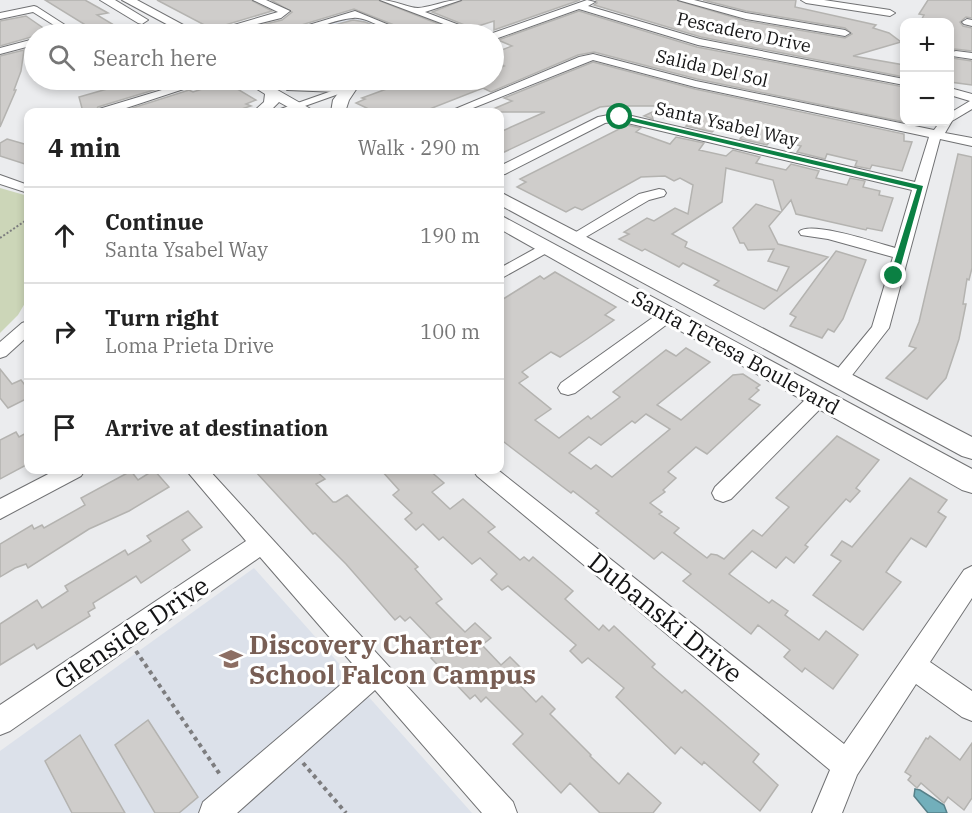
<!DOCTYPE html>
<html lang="en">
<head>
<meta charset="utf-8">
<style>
	:root { --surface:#fff; --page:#f6f6f6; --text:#222; --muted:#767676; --line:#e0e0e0 }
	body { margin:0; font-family:"IBM Plex Serif",serif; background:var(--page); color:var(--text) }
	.controls { position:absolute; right:18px; top:18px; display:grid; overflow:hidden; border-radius:12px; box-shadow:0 3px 9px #0003 }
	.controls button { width:54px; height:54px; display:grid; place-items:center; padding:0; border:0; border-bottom:2px solid var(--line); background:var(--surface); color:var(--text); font:30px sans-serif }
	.stop { position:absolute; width:18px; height:18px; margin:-14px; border:4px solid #0b8043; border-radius:50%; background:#fff }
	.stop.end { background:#0b8043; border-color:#fff; box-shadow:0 2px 6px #0008 }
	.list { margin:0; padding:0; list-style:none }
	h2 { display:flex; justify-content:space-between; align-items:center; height:78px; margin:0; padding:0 24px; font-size:26px }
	h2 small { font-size:20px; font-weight:400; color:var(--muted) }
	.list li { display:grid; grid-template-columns:39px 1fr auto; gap:18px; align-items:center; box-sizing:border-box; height:96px; padding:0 24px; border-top:2px solid var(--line) }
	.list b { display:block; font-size:22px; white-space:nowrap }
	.list p { margin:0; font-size:20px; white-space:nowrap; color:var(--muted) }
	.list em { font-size:20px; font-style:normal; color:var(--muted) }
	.icon { flex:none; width:33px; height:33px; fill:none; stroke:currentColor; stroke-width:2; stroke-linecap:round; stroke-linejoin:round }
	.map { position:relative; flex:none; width:972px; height:813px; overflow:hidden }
	.search { position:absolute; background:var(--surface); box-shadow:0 3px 9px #0003; left:24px; top:24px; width:480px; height:66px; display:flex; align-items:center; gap:15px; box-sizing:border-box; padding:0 21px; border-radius:33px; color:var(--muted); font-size:22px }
	.panel { position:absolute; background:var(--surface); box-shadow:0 3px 9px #0003; left:24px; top:108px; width:480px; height:366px; border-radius:12px }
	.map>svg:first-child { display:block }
</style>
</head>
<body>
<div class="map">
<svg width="972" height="813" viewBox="0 0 972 813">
	<rect width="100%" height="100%" fill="#ebecee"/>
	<g fill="#dce1ea">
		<path d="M356,12l55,22h-133z"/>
		<path d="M254,568l218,245h-472v-62z"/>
	</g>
	<path fill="#ccd6b8" d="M0,188l28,8v102l-10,17 -18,18z"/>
	<path fill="#72afbb" stroke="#568089" stroke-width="1.5" d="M915,789l5,1 24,15 3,8h-19l-14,-17z"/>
	<g fill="#cfcdcb" stroke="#b4b3b0" stroke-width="1.5" fill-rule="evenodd">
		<path d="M45,0h40l23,13 -11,2 32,19h-29z"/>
		<path d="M157,0h94l21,11 -60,18z"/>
		<path d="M271,0h107l81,32 -7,2h-39l-1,-2 -58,-23 -76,23 -1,2h-52l57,-14 10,-8z"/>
		<path d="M463,0h117l-86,30v-9l-22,7 -40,-16z"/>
		<path d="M596,0h80l70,21 99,17 7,-4 -7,-6 -99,-17 -43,-11h93l-1,7 81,18 -3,3 16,5 12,9 -48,14 51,9v12l-203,-40 -107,-32 3,-2z"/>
		<path d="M928,0h44v18l-6,-1 -6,5 3,4 9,2v23l-17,-2 -5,3 2,6 20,3v24l-22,-3v-60h-30l4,-7 -5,-1z"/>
		<path d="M579,11l118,36 207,40v35l-207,-43 -103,-27 -16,3 -87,37 -8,-4 -61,24h-47l-19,-9 9,-4 -3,-1 49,-18h83v-10l10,-4 -10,-4v-9l18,-7 -14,-6z"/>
		<path d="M26,16l23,16 -49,14v-25z"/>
		<path d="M353,20l12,2 31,12h-27l-17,-7 -24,7h-27z"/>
		<path d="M24,50l-3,21 -7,19h2l-16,37v-71z"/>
		<path d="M593,62l102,27 209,45v7l8,1 -10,29 -30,-6 -2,4 -15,-3 2,-5 -30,-7 -2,5 -28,-7 4,-6 -29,-7 -5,6 -27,-6 4,-6 -26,-6 -6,5 -26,-6 3,-3 -37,-8 1,4 -9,-3 21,-10h-55l-10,1 -100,47v-22l45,-20h-59l26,-11 -8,-3z"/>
		<path d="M90,80h82l5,3 -79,24 -3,5h-12l-4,-15 28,-8 -18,-3z"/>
		<path d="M229,84l27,16 -10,4 5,2 -19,6h-112l69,-22 4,2 22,-7 4,2z"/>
		<path d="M627,125l14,3 -5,4 34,12 6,-7 28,6 -5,7 27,6 7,-6 27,7 -4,6 30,7 5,-6 28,7 -3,7 31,7 3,-7 15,3 -2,6 17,4 -1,4 14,3 -11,33 -15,-3 -1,2 -70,-16 -5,-14 -9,11 -9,-31 -47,-12 -4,34 -50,32 15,8 -2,5 92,44 12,-24 -21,-6 6,-12 -26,1 -4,-7h-4l-7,-15 23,-24 25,8 -12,14 9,18 50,13 -64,52 -50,-24 5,-4 -36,-18 -4,4 -34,-18 -3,2 -23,-12 10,-5 -5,-2 23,-14 7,3 21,-13 13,6 5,-29 -13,-7 -6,3 -9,-5 -24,1 -59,33 -7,-3 -9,5 -49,-25 9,-5 -6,-3z"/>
		<path d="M7,139l21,6v20l-28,-9v-13z"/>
		<path d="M958,154l14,3v111l-3,12 -2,-1 -4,25h3l-7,35 -13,39 -19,21 -41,-21 30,-30 -7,-2 10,-24z"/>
		<path d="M836,251l30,9 -23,59 -9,13 -6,-3 -6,9 -32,-12 6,-9 -6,-3z"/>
		<path d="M555,272l61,35 -11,8 9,5 -27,19 -27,18 -9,-5 -29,20 6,5 -9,6 32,26 -16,11 24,18 29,-22 3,3 29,-22 -7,-5 53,-42 10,6 10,-8 24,14 -53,43 24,15 52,-45 10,-1 17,11 -4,3 3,2 -10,9 11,6 -53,49 -11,-7 -28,25 8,6 -13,12 2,2 -15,11 12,9 -3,2 20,14 -5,5 33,25 4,-4 6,1 7,4 29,-29 9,6 27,-29 -13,-9 61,-62 42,24 -23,28 4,3 -10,11 -4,-3 -41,46 3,2 -14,16 -8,-6 -10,11 -24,-17 -23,23 40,29 3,-3 16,11 -3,4 34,25 7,-9 32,24 -25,34 -28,-21 -3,4 -18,-15 6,-7 -32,-25 -7,9 -68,-53 8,-7 -29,-22 -8,7 -58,-46 3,-2 -26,-20 -2,2 -71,-54v-138l40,-25 4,3zM646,414l24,15 -58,48 -16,-12 -5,4 -22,-16 20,-16 12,8 31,-24 3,2z"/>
		<path d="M0,369l12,15 9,-4 7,9v9l-20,10 -8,-10z"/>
		<path d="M16,432l3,5 9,-5v32l-28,15v-39z"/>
		<path d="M154,470l15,17 -40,24 -40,18 -61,39 -2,-4 -11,4 -15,9v-33l32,-19 2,4 8,-4 2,3 41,-23 -4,-7 50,-27 7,9z"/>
		<path d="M254,470h61l10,9 -9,5 17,18h3l11,-7 71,72 -3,2 27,30 -6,4 29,29 10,-9 16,15 -9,7 19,20 9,-8 11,11 -9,9 24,25 6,-6 13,13 -5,5 41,41 -1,1 29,28 9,-11 33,30 -8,10h-53l-30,-30 -9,10 -48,-49 10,-10 -37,-37 -5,5 -6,-7 -5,4 -39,-41 10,-9 -31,-32 -5,4 -5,-5 -5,4 -49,-56 -31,-31 -2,1z"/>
		<path d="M381,470h48l15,13 -12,9 18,17 13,-10 32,28 -7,5 32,28 4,-3 5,4 4,-4 40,34 -8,8 22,20 12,11 4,-5 6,6 5,-5 41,38 -3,3 30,26 3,-3 74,64 -6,8 25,23 -18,26 -56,-49 -2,3 -21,-18 -6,7 -59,-57 8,-9 -36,-30 -6,5 -12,-12 6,-6 -68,-59 -6,4 -11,-10 6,-6 -17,-16 -8,6 -29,-27 -4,3 -16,-16 -7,6 -11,-11 7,-6 -19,-18 6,-5z"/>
		<path d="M910,478l37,22 -9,12 8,5 -20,30 -15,-9 -15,20 -10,14 15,10 -38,48 -50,-35 28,-34 -10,-6 11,-14 10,6z"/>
		<path d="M188,511l14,16 -20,13 8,10 -49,33 -5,-7 -43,27 2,5 -7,4 2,4 -53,33 -3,-5 -34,21v-41l37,-24 5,8 26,-17 -3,-5 60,-36 3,5 23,-14 -4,-5z"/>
		<path d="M148,720l50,77 -19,16h-24l-40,-68z"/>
		<path d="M80,735l45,78h-53l-27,-52z"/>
		<path d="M930,736l30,24 12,-17v55l-8,12 -16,-13 -4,6 -23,-20 -4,5 -9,-8 3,-4 -6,-4 21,-34 2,1z"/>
	</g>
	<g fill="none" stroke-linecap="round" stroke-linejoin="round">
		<g stroke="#707173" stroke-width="2">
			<g id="minor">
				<path d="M253,0h13l24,11 -9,7 -63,16h-15l75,-22z"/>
				<path d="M380,0c14,0 29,8 38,8 15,-1 26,-8 43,-8l-36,12 58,22h-13z"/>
				<path d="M587,0l8,2 -7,4 112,33 204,40v6l-206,-40 -119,-36 -81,29 -4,1v-5h-4z"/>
				<path d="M678,0h16l52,13 99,17 5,3 -5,3 -99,-17z"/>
				<path d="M801,0h23l66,10 5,3 -5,3 -84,-13z"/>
				<path d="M34,6l3,1 42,27h-11l-35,-22 -33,7v-6z"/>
				<path d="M355,11l56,23c-22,2 -42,-18 -58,-16 -26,2 -48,19 -74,16z"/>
				<path d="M967,19l5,1v6l-8,-2 -2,-2z"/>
				<path d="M34,39v6l-34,9v-6z"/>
				<path d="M956,51l16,2v6l-20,-3v-4z"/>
				<path d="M593,54l103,27 238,49 6,-8h10v-9l20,-12 -20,-6v-7l22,6v15l-20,12 -7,12 27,5v8l-32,-7 -51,189 -43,55 -7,1 -7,-1 -2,-5 42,-51 21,-70 -65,-18 -27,-4 -2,-3c10,-12 79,11 96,16l17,-58 -293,-69 -14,2 -100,51 -5,1v-9l98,-49 21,-4 296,69 14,-45 -234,-50 -102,-27 -130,52h-15l131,-55z"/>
				<path d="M195,80h16l-97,32h-17l2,-3z"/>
				<path d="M292,80h16l-21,8 -6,-3z"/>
				<path d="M363,80h15l-90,32h-16z"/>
				<path d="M0,175l28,10v8l-28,-9z"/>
				<path d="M659,189l5,1 2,3 -2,3 -15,4 -70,41 -5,2 -8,-5 73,-44z"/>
				<path d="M547,242l8,5 -3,3 -52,29v-11z"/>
				<path d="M668,310l6,1 3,4 -3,4 -99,74 -7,2 -7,-2 -3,-5 3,-5 101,-72z"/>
				<path d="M28,321v15l-22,20 -6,2v-16l22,-19z"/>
				<path d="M819,391l7,2 3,5 -3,5 -95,96 -8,3 -8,-3 -3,-6 3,-6 97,-94z"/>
				<path d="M56,470h29l-4,6 -81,43v-20z"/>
				<path d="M186,470h23l304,332 4,11h-35l-107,-123 -138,123h-38l4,-11 155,-132 -98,-113 -250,174 -10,4v-30l246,-164z"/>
				<path d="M473,470h25l346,274 120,-174 8,-4v32l-42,64 42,29v30l-10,-4 -46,-33 -59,91 -15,38h-30l18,-43 -353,-294z"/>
			</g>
		</g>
		<g stroke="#707173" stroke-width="2">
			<g id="major">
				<path d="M100,0h15l33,20 -6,4 -4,-1z"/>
				<path d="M122,0h15l63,34h-15z"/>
				<path d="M243,80h17l56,32h-19l-18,-10 -10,10h-16l11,-10 1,-8z"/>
				<path d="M292,83l58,1 7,4 -8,12 -4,12h-14l2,-12 6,-8 -52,-2 -2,-3z"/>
				<path d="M500,192l472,245v22l-10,-3 -462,-251z"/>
				<path d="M500,215l472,254v24l-10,-3 -462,-261z"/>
			</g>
		</g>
		<path stroke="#7d7d7f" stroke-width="2" stroke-dasharray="2 2" stroke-linecap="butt" d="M0,238l28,-19"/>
		<g stroke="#7d7d7f" stroke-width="4" stroke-dasharray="4 4" stroke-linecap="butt">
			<path d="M136,651l85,125"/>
			<path d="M303,763l43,50"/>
		</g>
		<use href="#minor" fill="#fff" fill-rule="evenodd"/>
		<use href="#major" fill="#fff" fill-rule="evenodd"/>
	</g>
	<path fill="#0b8043" d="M620,115l303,71 -25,90 -4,2 -4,-2 27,-87 -300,-71z"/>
	<defs>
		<g id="school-bare" transform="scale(1.8)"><path d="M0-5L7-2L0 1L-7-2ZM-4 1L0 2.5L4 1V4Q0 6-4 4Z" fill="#8d6e63" stroke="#fff" stroke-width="2.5" paint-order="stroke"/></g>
	</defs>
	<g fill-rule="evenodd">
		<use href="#school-bare" x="231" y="659"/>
	</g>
	<g text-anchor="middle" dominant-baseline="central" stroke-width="6" stroke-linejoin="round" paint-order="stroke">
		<g font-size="18" fill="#141415" stroke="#fff">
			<text transform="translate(744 32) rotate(12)">Pescadero Drive</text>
			<text transform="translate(712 68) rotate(13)">Salida Del Sol</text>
			<text transform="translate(727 124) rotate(13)">Santa Ysabel Way</text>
		</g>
		<g font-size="21" fill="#141415" stroke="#fff">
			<text transform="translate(736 352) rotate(29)">Santa Teresa Boulevard</text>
		</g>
		<g font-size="26" fill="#141415" stroke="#fff">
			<text transform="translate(666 617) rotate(39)">Dubanski Drive</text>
			<text transform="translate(131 632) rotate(-34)">Glenside Drive</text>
		</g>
		<g font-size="26" font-weight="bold" fill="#785e54" stroke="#fff" text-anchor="start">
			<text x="249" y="644">Discovery Charter<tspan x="249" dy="30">School Falcon Campus</tspan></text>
		</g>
	</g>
</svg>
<div class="controls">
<button>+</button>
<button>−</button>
</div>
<div class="stop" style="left:620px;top:117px"></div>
<div class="stop end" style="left:894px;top:276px"></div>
<div class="search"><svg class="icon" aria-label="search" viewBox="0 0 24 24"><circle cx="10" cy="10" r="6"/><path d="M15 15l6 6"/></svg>Search here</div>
<section class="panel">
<h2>4 min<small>Walk · 290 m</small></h2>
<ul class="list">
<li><svg class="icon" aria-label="ahead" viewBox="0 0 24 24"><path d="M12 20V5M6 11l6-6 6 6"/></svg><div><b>Continue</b><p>Santa Ysabel Way</p></div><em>190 m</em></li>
<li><svg class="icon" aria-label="right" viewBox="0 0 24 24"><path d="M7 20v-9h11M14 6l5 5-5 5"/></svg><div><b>Turn right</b><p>Loma Prieta Drive</p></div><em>100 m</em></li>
<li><svg class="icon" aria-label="arrive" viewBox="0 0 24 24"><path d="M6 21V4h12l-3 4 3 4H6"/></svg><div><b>Arrive at destination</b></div></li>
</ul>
</section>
</div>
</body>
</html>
